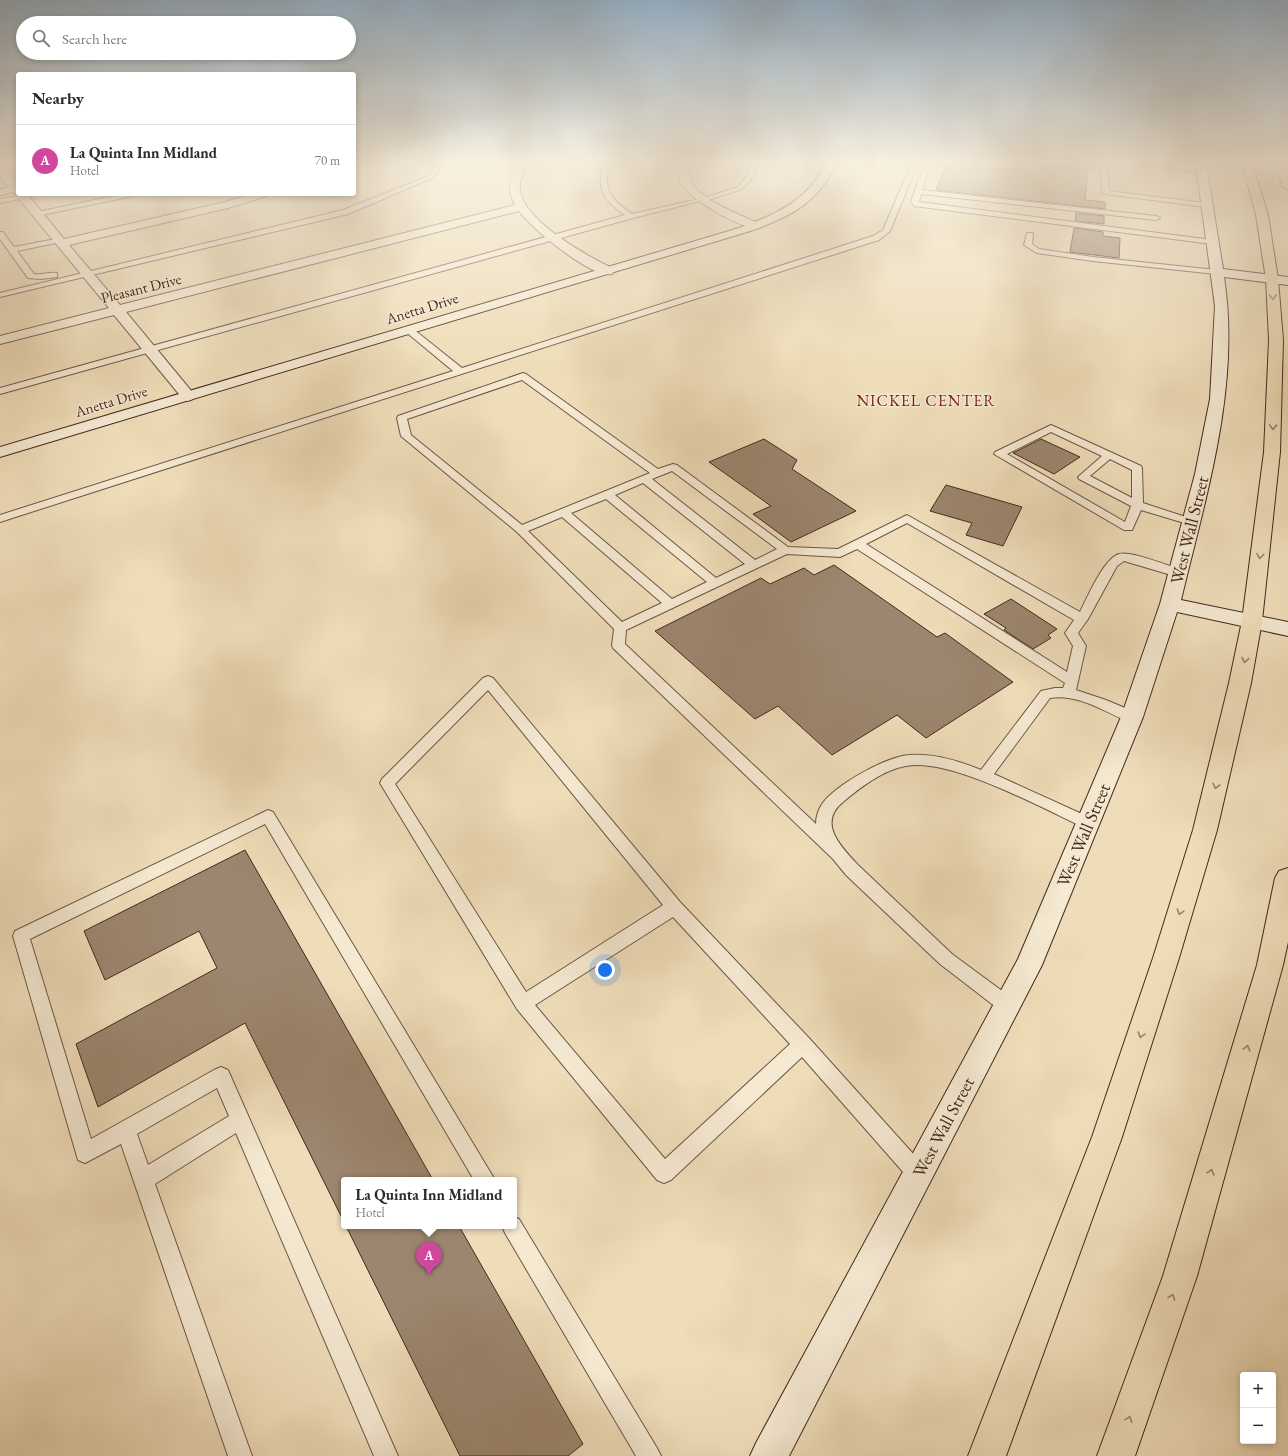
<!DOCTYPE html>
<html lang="en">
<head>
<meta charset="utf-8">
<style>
	:root { --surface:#fff; --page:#f2f2f3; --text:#2b2b33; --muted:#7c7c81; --line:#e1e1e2; --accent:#111827 }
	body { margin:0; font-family:"EB Garamond",serif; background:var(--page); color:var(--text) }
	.controls { position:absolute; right:12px; bottom:12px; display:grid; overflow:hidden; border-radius:4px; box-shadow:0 2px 6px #0003 }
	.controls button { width:36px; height:36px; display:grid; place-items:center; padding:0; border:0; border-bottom:1px solid var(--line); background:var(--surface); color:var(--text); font:20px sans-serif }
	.you { position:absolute; left:605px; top:970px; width:14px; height:14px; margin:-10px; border:3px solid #fff; border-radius:50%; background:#1a73e8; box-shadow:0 0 0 6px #1a73e833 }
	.badge { display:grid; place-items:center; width:26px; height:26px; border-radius:50%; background:var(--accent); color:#fff; font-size:13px; font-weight:700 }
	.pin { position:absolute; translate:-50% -33px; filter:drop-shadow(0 1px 2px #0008) }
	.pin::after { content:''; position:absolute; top:21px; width:14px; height:12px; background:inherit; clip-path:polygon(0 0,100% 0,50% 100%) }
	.popup { position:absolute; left:341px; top:1177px; width:176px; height:52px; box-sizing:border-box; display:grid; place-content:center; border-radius:4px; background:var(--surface); filter:drop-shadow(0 1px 3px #0005); font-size:13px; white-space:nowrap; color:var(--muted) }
	.popup b { font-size:15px; color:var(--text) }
	.popup::after { content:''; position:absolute; left:50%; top:100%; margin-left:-8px; border:8px solid transparent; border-top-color:var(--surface) }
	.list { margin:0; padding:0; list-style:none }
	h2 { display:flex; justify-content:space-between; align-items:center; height:52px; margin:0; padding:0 16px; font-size:17px }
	h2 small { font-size:13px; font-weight:400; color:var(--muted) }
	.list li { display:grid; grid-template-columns:26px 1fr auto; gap:12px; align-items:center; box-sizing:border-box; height:72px; padding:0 16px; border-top:1px solid var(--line) }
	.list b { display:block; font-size:15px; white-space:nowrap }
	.list p { margin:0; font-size:13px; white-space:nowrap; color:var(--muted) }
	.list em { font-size:13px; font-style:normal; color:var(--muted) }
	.icon { flex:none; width:22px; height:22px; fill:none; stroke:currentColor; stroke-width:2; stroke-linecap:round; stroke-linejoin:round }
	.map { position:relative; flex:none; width:1288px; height:1456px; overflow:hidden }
	.search { position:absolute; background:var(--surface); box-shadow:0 2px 6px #0003; left:16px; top:16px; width:340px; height:44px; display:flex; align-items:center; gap:10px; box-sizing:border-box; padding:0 14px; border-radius:22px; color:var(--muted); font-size:15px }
	.panel { position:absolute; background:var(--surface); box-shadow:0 2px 6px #0003; left:16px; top:72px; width:340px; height:124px; border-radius:4px }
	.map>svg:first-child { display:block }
</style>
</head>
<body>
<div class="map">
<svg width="1288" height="1456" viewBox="0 0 1288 1456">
	<rect width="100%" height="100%" fill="#efddb9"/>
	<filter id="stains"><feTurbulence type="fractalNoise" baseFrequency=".005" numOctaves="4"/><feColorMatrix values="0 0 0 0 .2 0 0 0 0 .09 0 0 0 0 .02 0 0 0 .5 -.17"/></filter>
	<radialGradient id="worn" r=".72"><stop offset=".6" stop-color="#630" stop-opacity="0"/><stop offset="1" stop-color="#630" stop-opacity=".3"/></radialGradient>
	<g fill="#9c866f" stroke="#43281e">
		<path d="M947,163l68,7 2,-7h32l7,1 4,2 28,3 -3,31 20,2v7l-169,-19z"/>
		<path d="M1076,213l28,3v8l-29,-3z"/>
		<path d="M1074,228l29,4v4l17,2 -1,20 -49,-6z"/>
		<path d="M764,439l33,21 -5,9 64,42 -65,31 -38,-28 18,-8 -62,-44z"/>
		<path d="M1041,439l39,18 -26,17 -41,-21z"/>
		<path d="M946,485l76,22 -19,39 -37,-11 6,-12 -42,-12z"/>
		<path d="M834,565l103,72 8,-4 68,49 -87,56 -29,-23 -65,40 -54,-49 -23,13 -100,-88 106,-53 9,6 34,-16 10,7z"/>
		<path d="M1011,599l46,30 -9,6 3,3 -18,11 -29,-19 2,-2 -22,-14z"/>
		<path d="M245,850l188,330h-89v42l-99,-199 -147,84 -22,-63 141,-76 -18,-37 -94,49 -21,-49z"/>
		<path d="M346,1226h113l124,218 -15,12h-108z"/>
	</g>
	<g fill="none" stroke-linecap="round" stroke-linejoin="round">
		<g stroke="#6e5545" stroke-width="2">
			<g id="lane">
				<path d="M438,163h7l-15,16 -82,35 -348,83v-4l343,-83 83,-33z"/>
				<path d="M603,163h6c-6,27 1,35 23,51l72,-16 34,-11 6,-7 10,-17h6l-10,18 -8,8 -37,12h-5l-67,17 -633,176v-6l625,-173c-22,-15 -28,-25 -22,-52z"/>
				<path d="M912,163h6l-28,68 -11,9 -879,282v-7l453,-144 -47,-39 -1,-2 1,-2h6l50,40 411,-132 10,-6z"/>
				<path d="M925,163h6l-9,27 234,26 4,2 -4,2 -235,-26 -2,8 293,38 4,2 -4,2 -298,-38 -3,-5z"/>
				<path d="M1057,163l44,2 2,-2h6l-2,5 2,23 97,12 4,2 -4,2 -101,-13 -3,-2 -1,-23 -41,-4z"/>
				<path d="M123,194h13l-3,2 -96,20 -4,-2 4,-2z"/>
				<path d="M23,195l2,1v2l-25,5v-4z"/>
				<path d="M0,232h3l11,15 47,-9v4l-44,9 17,23c7,1 15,-2 23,-1v4l-16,2 -13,-1 -28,-39z"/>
				<path d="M1027,233h6l-1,11 7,5 54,8 123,13 4,2 -4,2 -123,-13 -56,-8 -13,-8z"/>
				<path d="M523,373l3,1 132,95 15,-5 4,1 111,82 50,2 69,-34 173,97c7,-14 24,-54 39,-58 13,-3 49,12 63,16l2,3 -2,3 -4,1 -54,-16 -7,5 -29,53 -10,14 8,13 -10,44 30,10 31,13 2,4 -2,4 -5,1 -5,-1c-23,-10 -51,-28 -77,-23l-56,76 99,45 3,4 -3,4 -5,2 -5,-2c-41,-19 -134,-70 -177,-61 -23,4 -45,21 -63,36 -26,21 -2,45 15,63l94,89 61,45 3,6 -3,6 -6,2 -6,-2 -61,-47 -94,-89 -13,-16 -220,-211 -1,-3 2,-16 -97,-97 -116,-96 -4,-18 1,-2zM522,380l128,93 -128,52 -111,-90 -4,-16zM672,471l105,78 -22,11 -103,-81zM643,483l102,81 -29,14 -101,-83zM606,499l101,83 -35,17 -101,-86zM562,517l100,86 -40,19 -94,-91zM907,523l167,97 -9,13 8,13 -6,26 -201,-128zM857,549l208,134 -2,5h-8l-14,3 -60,79c-22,-9 -47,-17 -71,-15 -23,1 -75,30 -88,49 -4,6 -6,13 -6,20l-191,-180 1,-14 161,-76 53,3z"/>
				<path d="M1051,425l90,41 1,2 1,35 52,17 2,2 -2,2 -4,1 -50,-15 -9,20h-8l-130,-76 1,-2zM1051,432l51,24 -24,21 1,2 52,27 -6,16 -118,-68zM1110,459l22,11v28l-42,-22z"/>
				<path d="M488,676l5,2 187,224 129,136 116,129 3,7 -3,7 -7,3 -7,-3 -109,-124 -131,123 -7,3 -7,-3 -140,-171 -137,-226 2,-4 101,-101zM488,690l175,215 -137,87 -131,-208zM673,917l117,127 -125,115 -130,-154z"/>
				<path d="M268,810l5,2 222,368h-21l-209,-356 -235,115 61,200 123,-69 7,-3 7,3 170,386h-24l-138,-323 -81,51 97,272h-24l-107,-312 -36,19 -7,-3 -65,-224 2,-5zM217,1088l12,28 -81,49 -11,-31z"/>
				<path d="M514,1217l5,2 138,229 4,8h-25l-131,-223 -3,-7h12z"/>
			</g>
		</g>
		<g stroke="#6e5545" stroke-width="2">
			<g id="street">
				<path d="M519,163h10c-5,7 -10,16 -9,26 2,31 67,67 92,79l2,3 -2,3c-20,5 -81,-46 -93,-63l-393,101 67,81 3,3 -3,3 -5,2 -5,-2 -69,-84 -114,29v-8l109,-28 -109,-132v-10l4,1 14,17v10h9l37,45 161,-37 27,-8h16l-1,2 -39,12 -159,37 51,60 395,-100c-8,-15 -6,-28 4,-42z"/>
				<path d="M683,163h10c-3,6 -5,12 -2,18 6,18 52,35 69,43l2,2 -2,2c-15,4 -75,-31 -80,-47 -2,-7 -1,-12 3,-18z"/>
			</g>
		</g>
		<g stroke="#43281e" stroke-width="2">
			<g id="secondary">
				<path d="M827,163h10c-6,10 -11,20 -18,28 -19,22 -46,32 -72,41l-747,225v-10l739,-219c26,-10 53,-20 72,-42 6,-7 11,-15 16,-23z"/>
				<path d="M1142,163h34l20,2v-2h10l17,106 65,8v8l-64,-8c17,109 -18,218 -43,323l107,22v14l-111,-24 -34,105 -101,248 -253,491h-39l6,-13 262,-484 103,-242 39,-113 35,-130 15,-75 5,-93 -18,-134 -50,-6z"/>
				<path d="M18,185v6l-18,4v-6z"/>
			</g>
		</g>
		<g stroke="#43281e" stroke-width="2">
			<g id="primary">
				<path d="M1242,163h10l16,52 10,64 5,61 -3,112 -18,169 -11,62 -34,147 -38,128 -57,179 -116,319h-38l124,-319 61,-179 40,-128 36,-147 13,-62 22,-169 5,-112 -3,-61 -10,-64z"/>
				<path d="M1275,163h10l3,8v19l-5,-3z"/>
				<path d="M1288,868v74l-5,23 -86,311 -62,180h-38l66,-180 94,-311 18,-87 4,-7z"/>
			</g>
		</g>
		<use href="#lane" fill="#f5e9d2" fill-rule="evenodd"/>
		<use href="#street" fill="#f5e9d2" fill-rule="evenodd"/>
		<use href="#secondary" fill="#f5e9d2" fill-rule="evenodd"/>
		<use href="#primary" fill="#efddb9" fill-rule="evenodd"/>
	</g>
	<defs><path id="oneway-chevron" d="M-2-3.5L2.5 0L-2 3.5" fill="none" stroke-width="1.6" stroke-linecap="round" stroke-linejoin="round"/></defs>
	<g stroke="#99826c">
		<use href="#oneway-chevron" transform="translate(1273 297) rotate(87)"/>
		<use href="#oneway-chevron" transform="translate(1273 427) rotate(92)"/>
		<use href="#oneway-chevron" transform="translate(1260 556) rotate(97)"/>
		<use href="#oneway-chevron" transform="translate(1245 660) rotate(101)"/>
		<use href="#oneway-chevron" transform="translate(1216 786) rotate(104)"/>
		<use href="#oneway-chevron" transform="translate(1180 912) rotate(107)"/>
		<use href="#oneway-chevron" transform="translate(1141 1035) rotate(108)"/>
		<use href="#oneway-chevron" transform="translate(1247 1048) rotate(-75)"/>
		<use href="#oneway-chevron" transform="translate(1211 1172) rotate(-73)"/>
		<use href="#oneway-chevron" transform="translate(1172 1297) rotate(-70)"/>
		<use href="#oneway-chevron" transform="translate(1129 1419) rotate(-70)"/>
	</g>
	<linearGradient id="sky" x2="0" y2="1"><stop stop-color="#93acc0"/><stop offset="0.44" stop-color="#f8f0e0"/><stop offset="1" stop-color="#f8f0e0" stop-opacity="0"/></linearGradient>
	<rect width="1288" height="367" fill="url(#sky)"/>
	<g text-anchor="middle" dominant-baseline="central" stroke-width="3" stroke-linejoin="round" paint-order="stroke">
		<g font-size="15" fill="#43281e" stroke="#f5e9d2">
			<text transform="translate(141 288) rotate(-14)">Pleasant Drive</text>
			<text transform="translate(422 308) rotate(-17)">Anetta Drive</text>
			<text transform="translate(111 401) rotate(-17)">Anetta Drive</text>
		</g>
		<g font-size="16" letter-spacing="1" fill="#7a1f14" stroke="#f5e9d2">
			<text x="926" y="400">NICKEL CENTER</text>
		</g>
		<g font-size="18" fill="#43281e" stroke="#f5e9d2">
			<text transform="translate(1189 530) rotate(-76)">West Wall Street</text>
			<text transform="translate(1083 835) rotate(-67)">West Wall Street</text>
			<text transform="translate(943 1127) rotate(-62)">West Wall Street</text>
		</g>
	</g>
	<rect width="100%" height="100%" filter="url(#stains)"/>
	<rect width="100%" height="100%" fill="url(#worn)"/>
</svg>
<div class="controls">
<button>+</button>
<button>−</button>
</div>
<div class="you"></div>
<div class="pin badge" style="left:429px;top:1275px;background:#d1479c">A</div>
<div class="popup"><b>La Quinta Inn Midland</b>Hotel</div>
<div class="search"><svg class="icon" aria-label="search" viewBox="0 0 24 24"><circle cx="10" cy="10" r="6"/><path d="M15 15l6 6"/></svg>Search here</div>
<section class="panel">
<h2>Nearby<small></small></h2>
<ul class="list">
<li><span class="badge" style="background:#d1479c">A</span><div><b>La Quinta Inn Midland</b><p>Hotel</p></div><em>70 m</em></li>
</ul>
</section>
</div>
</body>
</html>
